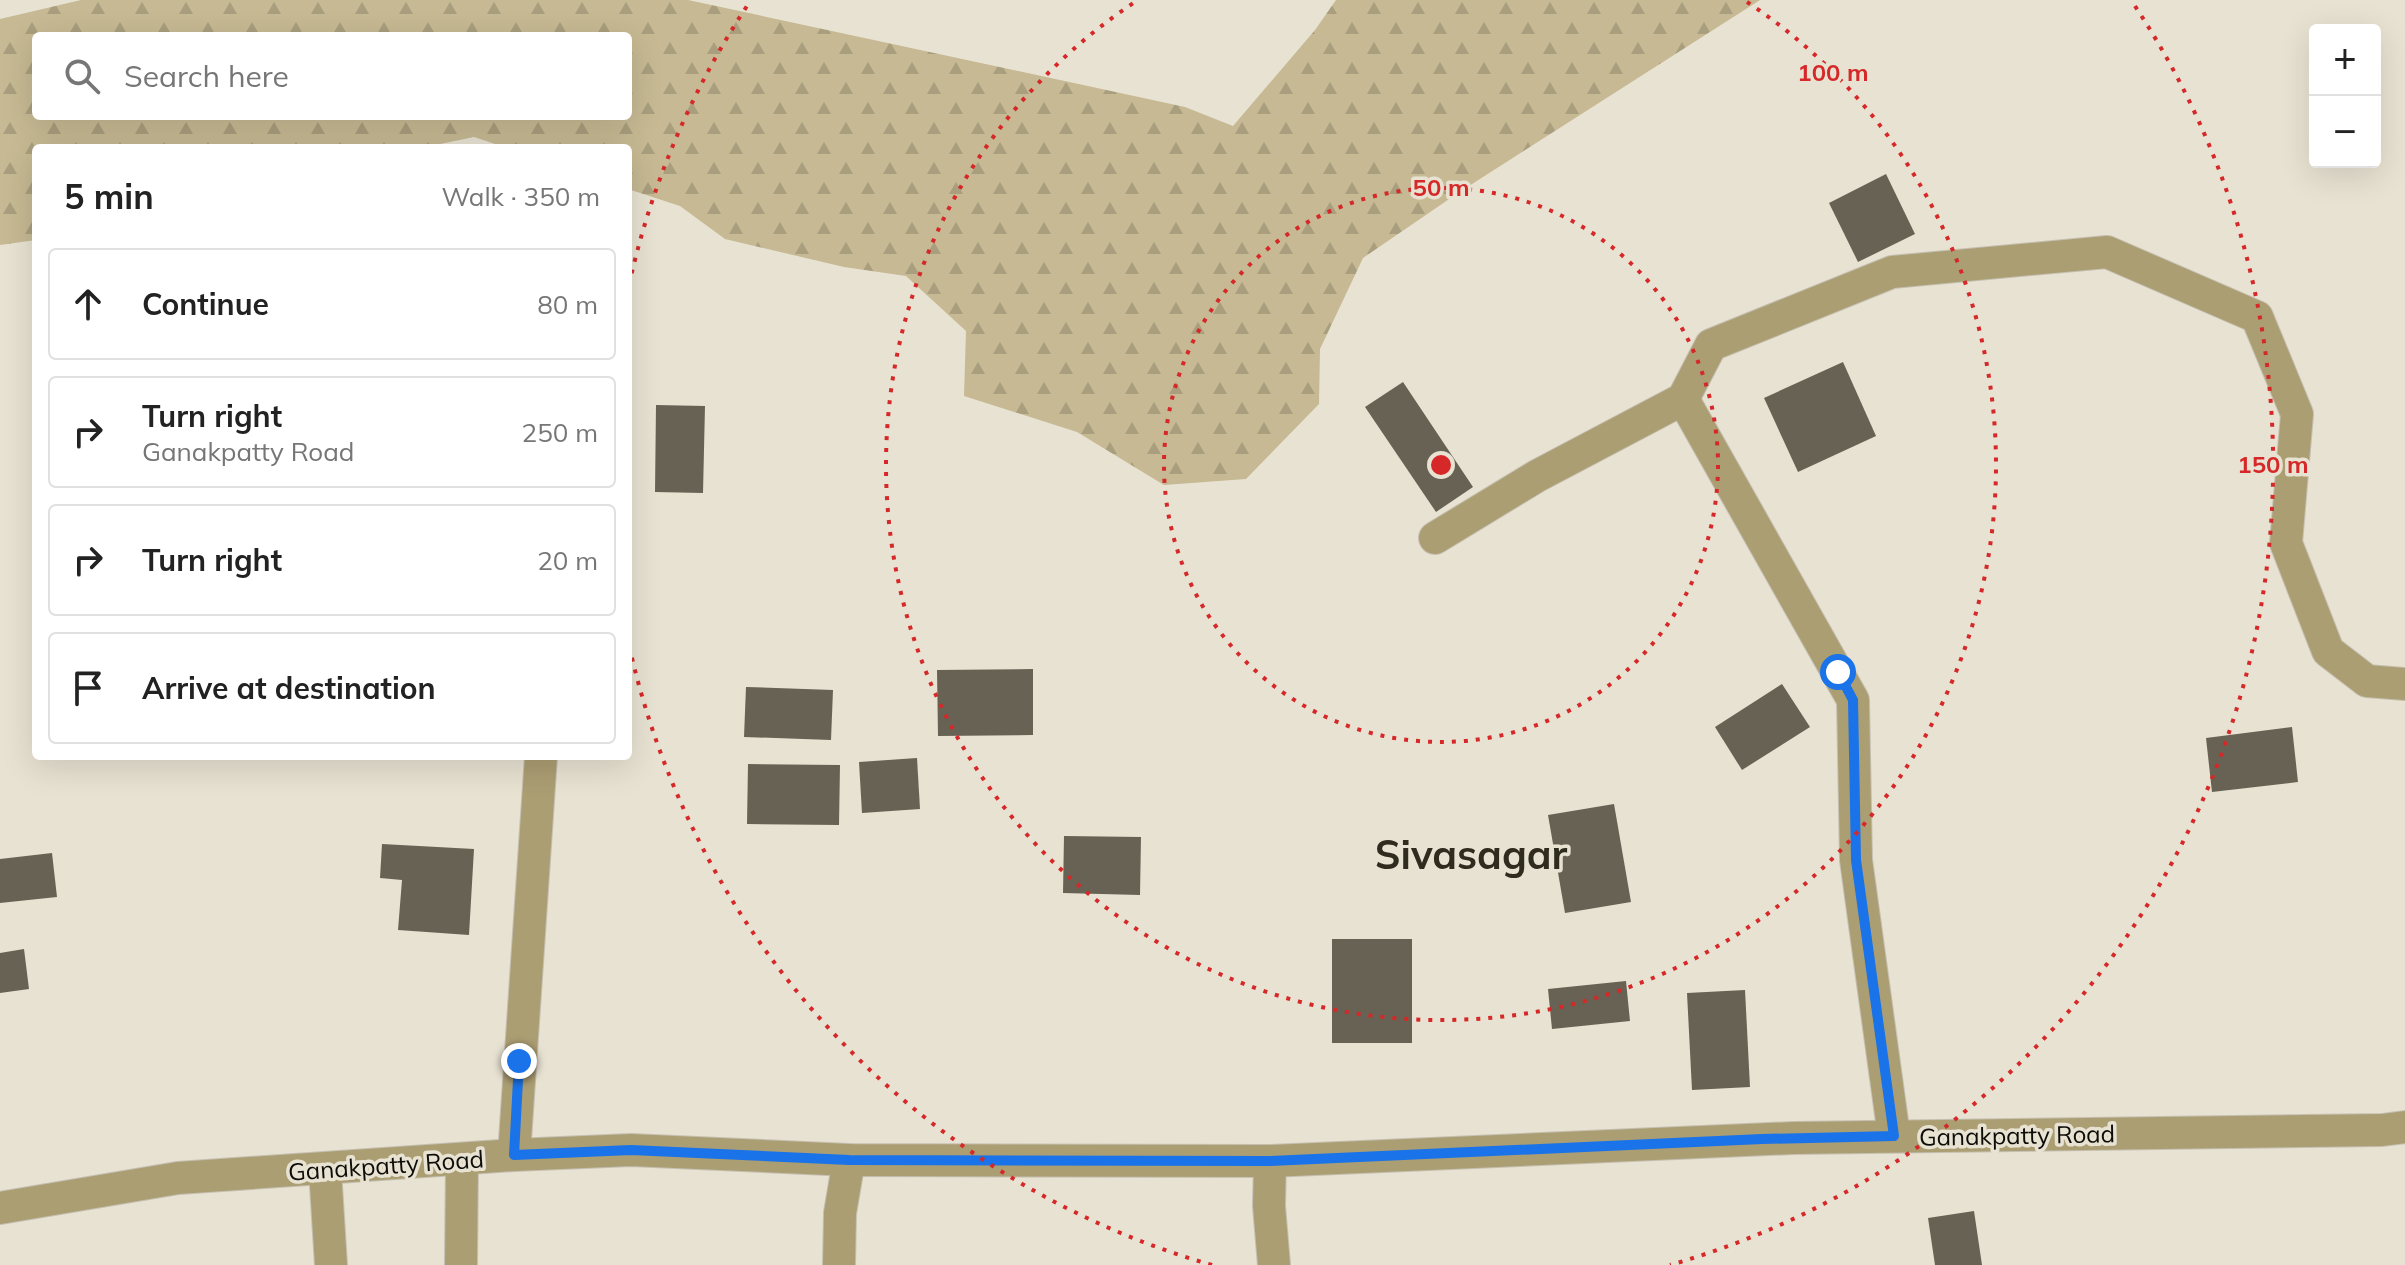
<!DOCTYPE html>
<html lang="en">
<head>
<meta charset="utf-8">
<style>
	:root { --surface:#fff; --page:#f6f6f6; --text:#222; --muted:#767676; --line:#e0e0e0 }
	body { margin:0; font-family:Mulish,sans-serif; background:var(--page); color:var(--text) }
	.controls { position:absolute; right:24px; top:24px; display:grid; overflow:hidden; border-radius:8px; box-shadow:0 8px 32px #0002 }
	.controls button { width:72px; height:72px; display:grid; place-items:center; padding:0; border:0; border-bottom:2px solid var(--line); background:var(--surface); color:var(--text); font:40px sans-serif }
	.stop { position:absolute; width:24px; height:24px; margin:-18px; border:6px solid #1a73e8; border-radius:50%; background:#fff }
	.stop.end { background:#1a73e8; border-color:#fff; box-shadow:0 2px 8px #0008 }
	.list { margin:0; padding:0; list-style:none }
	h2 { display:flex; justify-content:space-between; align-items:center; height:104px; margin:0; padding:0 32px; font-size:34px }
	h2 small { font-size:26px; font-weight:400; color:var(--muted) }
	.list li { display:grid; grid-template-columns:52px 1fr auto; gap:24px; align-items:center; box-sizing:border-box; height:112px; margin:0 16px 16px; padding:0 16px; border:2px solid var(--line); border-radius:8px }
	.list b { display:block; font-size:30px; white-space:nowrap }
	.list p { margin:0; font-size:26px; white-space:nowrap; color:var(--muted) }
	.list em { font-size:26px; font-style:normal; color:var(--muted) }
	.icon { flex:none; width:44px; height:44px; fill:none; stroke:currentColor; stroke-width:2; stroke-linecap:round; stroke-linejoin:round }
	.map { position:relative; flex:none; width:2405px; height:1265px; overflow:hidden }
	.search { position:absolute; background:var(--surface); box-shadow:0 8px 32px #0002; left:32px; top:32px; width:600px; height:88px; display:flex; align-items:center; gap:20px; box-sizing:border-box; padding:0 28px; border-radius:8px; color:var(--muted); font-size:30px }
	.panel { position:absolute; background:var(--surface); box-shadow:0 8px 32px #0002; left:32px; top:144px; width:600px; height:616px; border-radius:8px }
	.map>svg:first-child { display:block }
</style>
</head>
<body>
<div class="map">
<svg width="2405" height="1265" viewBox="0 0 2405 1265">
	<defs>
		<pattern id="forest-firs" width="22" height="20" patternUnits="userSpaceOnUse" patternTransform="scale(2)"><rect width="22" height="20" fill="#c6b993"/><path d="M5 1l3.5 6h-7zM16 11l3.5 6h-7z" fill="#a99e7d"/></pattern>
	</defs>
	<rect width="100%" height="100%" fill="#e8e2d2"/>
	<path fill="url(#forest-firs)" fill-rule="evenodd" d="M81,0h607l497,107 48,19 82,-96 21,-30h424l-302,193 -95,65 -43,91 -1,55 -73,75 -82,6 -87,-53 -113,-36 2,-65 -60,-55 -62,-9 -119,-28 -45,-33 -52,-17v-41h-121l-33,-11 -53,11h-385v92l-36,5v-226zM36,36h592v80h-592z"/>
	<g fill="#676254">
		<path d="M1886,174l29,60 -57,28 -29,-59z"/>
		<path d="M1843,362l33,74 -78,36 -34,-74z"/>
		<path d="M1403,382l70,105 -37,25 -71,-105z"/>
		<path d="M656,405l49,1 -2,87 -48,-1z"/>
		<path d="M1033,669v66l-95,1 -1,-66z"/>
		<path d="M1782,684l28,43 -68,43 -27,-43z"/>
		<path d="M746,687l87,3 -2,50 -87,-3z"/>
		<path d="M2292,727l6,55 -86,10 -6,-54z"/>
		<path d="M917,758l3,51 -58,4 -3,-51z"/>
		<path d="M748,764l92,1 -1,60 -92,-1z"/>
		<path d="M1614,804l17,98 -66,11 -17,-98z"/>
		<path d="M1064,836l77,1 -1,58 -77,-2z"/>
		<path d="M382,844l92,5 -5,86 -71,-5 4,-50 -22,-2z"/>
		<path d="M52,853l5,44 -57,6v-44z"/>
		<rect x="1332" y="939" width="80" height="104"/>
		<path d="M24,949l5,40 -29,4v-40z"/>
		<path d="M1626,981l4,40 -78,8 -4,-40z"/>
		<path d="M1745,990l5,97 -58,3 -5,-97z"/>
		<path d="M1974,1211l8,54h-47l-7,-47z"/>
	</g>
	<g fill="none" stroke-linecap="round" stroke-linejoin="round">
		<g stroke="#c5c0b2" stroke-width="34">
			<g id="minor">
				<path d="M1435,538l102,-62 146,-77"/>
				<path d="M1894,1136l-38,-276 -3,-160 -170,-301 28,-54 181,-73 215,-20 150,65 40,97 -11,129 42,108 39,30 38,3"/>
				<path d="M514,1155l27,-399"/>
				<path d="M1270,1161l-1,45 5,59"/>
				<path d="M325,1170l6,95"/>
				<path d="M0,1208l178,-30 336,-23 117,-5 218,10 421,1 523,-23 589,-8 23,-3"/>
				<path d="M461,1265l1,-105"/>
				<path d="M839,1265l1,-52 9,-53"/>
			</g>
		</g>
		<use href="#minor" stroke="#ac9e73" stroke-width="32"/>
	</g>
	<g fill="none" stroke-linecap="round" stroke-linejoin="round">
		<path stroke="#1a73e8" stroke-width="10" d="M519,1061l-5,94 117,-5 218,10 421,1 492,-22 132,-3 -38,-276 -3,-160 -15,-28"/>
	</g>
	<g fill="none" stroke="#d62828" stroke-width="4" stroke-dasharray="4 8">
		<circle cx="1441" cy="465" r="277"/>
		<path d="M1747 2A555 555 0 1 1 1135 2"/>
		<path d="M1212 1265A832 832 0 0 1 629 645M629 285A832 832 0 0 1 747 6M2135 6A832 832 0 0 1 1670 1265"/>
	</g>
	<g text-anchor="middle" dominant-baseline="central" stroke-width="7" stroke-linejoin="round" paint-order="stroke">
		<g font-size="24" fill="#0e0c07" stroke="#e8e2d2">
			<text transform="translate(2017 1135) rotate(-1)">Ganakpatty Road</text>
			<text transform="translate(386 1165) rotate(-4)">Ganakpatty Road</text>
		</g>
		<g font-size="40" font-weight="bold" fill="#2f2b1e" stroke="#e8e2d2">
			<text x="1471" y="854">Sivasagar</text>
		</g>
	</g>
	<circle cx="1441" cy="465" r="12" fill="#d62828" stroke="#e8e2d2" stroke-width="4"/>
	<g font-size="24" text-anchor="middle" font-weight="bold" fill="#d62828" stroke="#e8e2d2" stroke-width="7" stroke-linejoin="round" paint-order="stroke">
		<text x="1833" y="81">100 m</text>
		<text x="1441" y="196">50 m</text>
		<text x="2273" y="473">150 m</text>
	</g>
</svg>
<div class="controls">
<button>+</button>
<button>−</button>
</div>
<div class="stop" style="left:1838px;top:672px"></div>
<div class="stop end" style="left:519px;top:1061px"></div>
<div class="search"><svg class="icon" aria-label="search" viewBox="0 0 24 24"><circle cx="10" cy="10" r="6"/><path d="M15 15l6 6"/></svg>Search here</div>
<section class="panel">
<h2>5 min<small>Walk · 350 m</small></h2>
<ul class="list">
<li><svg class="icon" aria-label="ahead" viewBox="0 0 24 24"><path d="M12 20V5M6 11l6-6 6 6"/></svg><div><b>Continue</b></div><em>80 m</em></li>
<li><svg class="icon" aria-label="right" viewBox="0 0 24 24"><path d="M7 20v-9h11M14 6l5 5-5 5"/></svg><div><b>Turn right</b><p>Ganakpatty Road</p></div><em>250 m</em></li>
<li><svg class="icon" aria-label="right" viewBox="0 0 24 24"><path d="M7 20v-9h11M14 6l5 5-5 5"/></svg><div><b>Turn right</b></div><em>20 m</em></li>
<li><svg class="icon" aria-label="arrive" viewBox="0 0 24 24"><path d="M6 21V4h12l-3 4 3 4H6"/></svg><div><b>Arrive at destination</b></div></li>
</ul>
</section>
</div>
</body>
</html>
